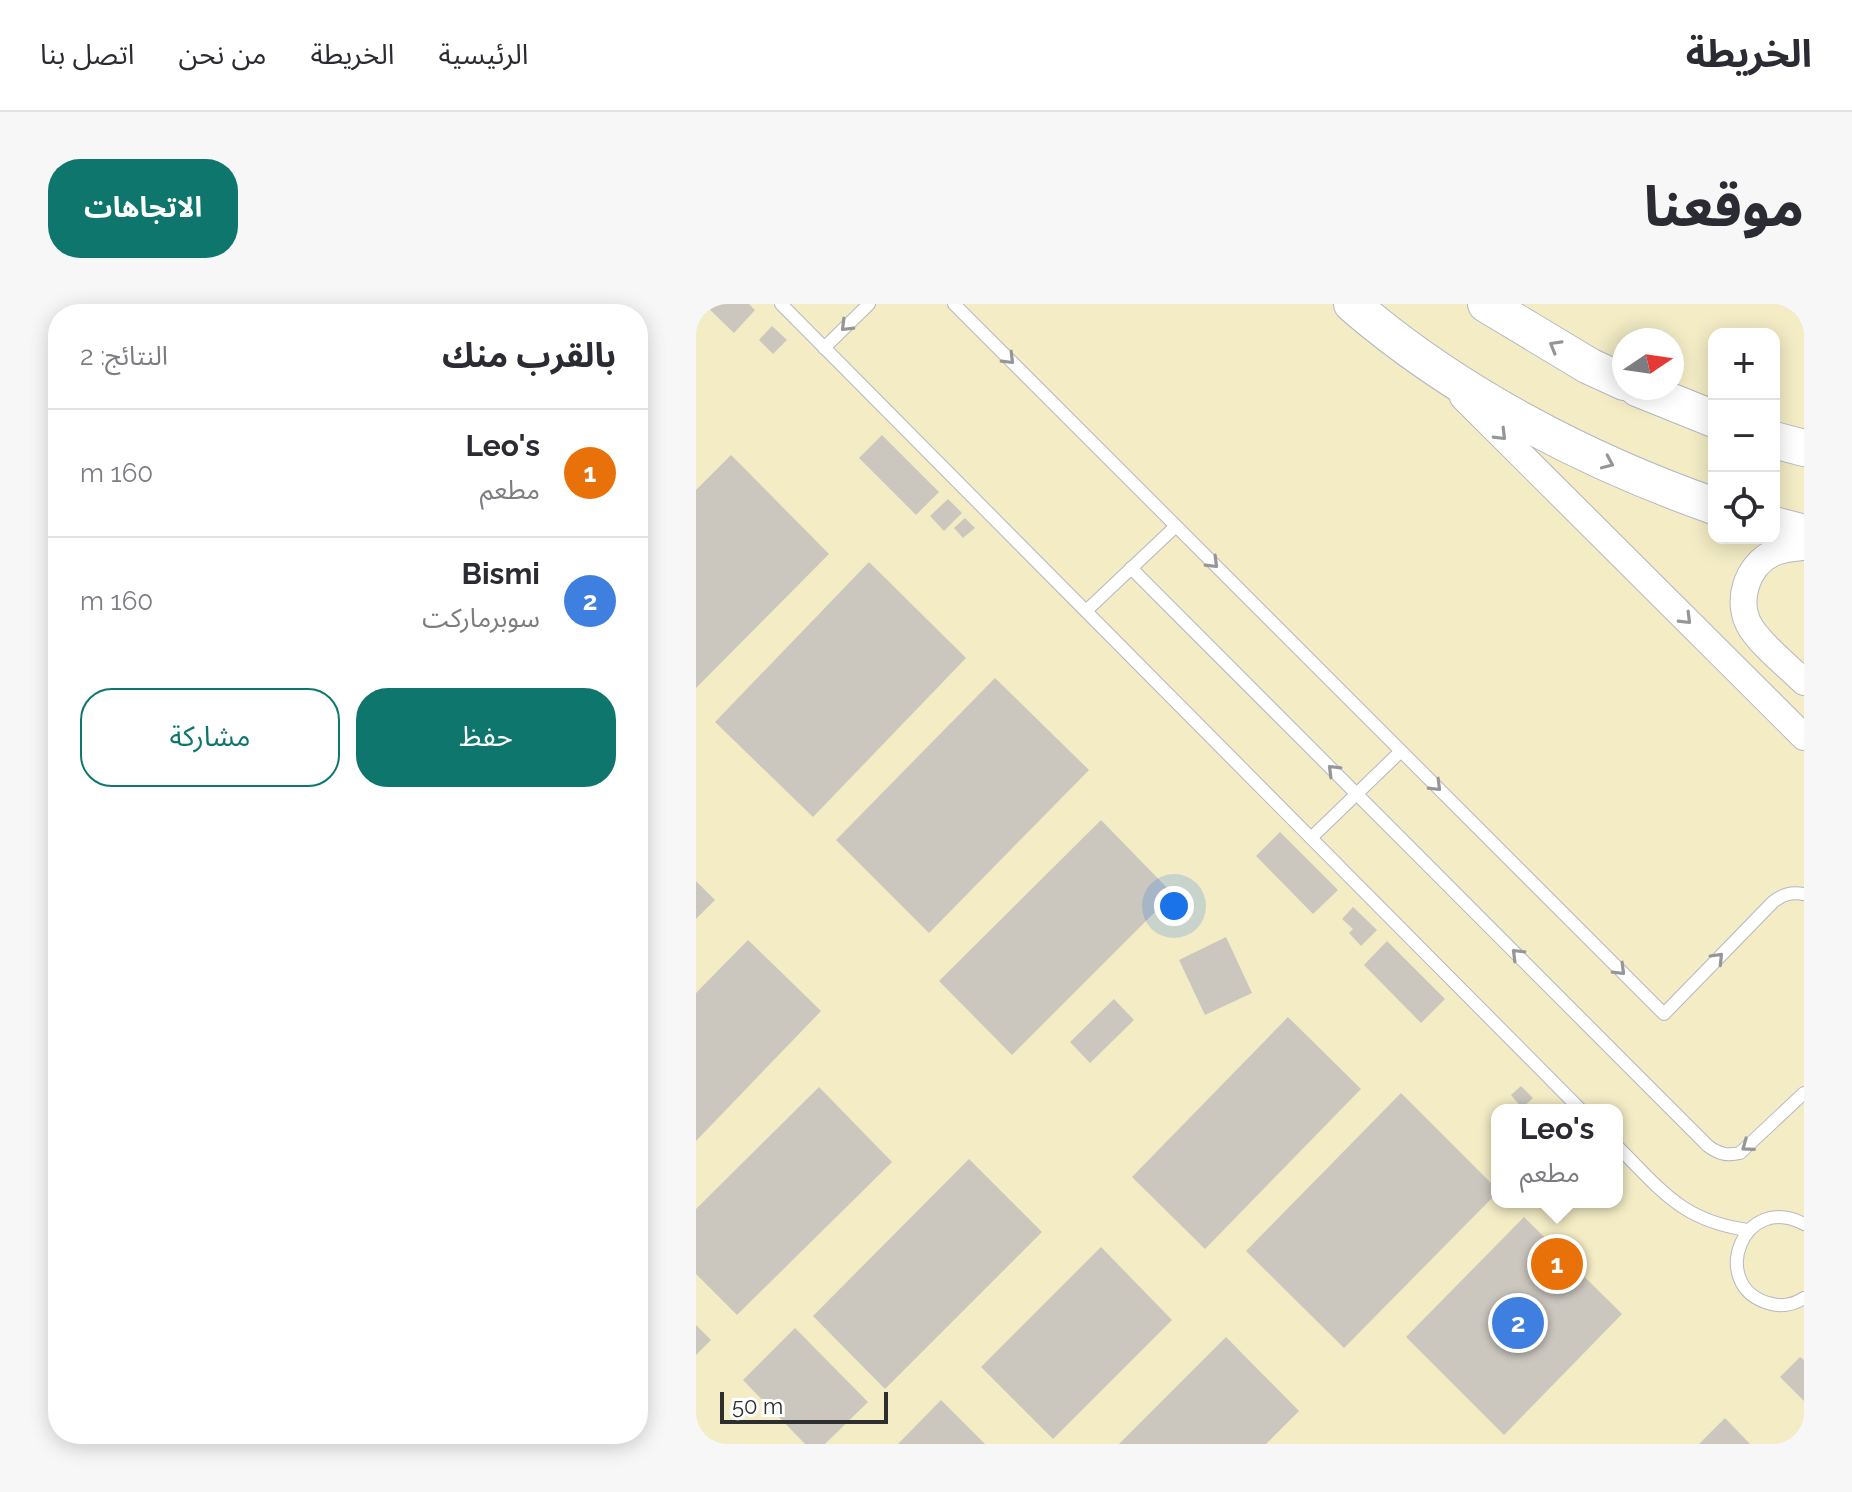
<!DOCTYPE html>
<html lang="ar">
<head>
<meta charset="utf-8">
<style>
	:root { --surface:#fff; --page:#f7f7f7; --text:#2b2b33; --muted:#7c7c81; --line:#e1e1e2; --accent:#0f766e }
	body { margin:0; font-family:Raleway,"Noto Sans Arabic",sans-serif; background:var(--page); color:var(--text); direction:rtl }
	.controls { position:absolute; right:24px; top:24px; display:grid; overflow:hidden; border-radius:16px; box-shadow:0 4px 20px #0003 }
	.controls button { width:72px; height:72px; display:grid; place-items:center; padding:0; border:0; border-bottom:2px solid var(--line); background:var(--surface); color:var(--text); font:40px sans-serif }
	.compass { position:absolute; left:916px; top:24px; width:72px; height:72px; border-radius:50%; background:var(--surface); box-shadow:0 4px 20px #0003; rotate:77deg }
	.scale { position:absolute; left:24px; bottom:20px; width:168px; box-sizing:border-box; padding-left:8px; border:4px solid #2e2e2e; border-top:0; font-size:22px; line-height:28px; white-space:nowrap; color:#2e2e2e; -webkit-text-stroke:6px #fff; paint-order:stroke }
	.you { position:absolute; left:478px; top:602px; width:28px; height:28px; margin:-20px; border:6px solid #fff; border-radius:50%; background:#1a73e8; box-shadow:0 0 0 12px #1a73e833 }
	.badge { display:grid; place-items:center; width:52px; height:52px; border-radius:50%; background:var(--accent); color:#fff; font-size:26px; font-weight:700 }
	.pin { position:absolute; translate:-50% -50%; border:4px solid #fff; box-shadow:0 2px 8px #0006 }
	.popup { position:absolute; left:795px; top:800px; width:132px; height:104px; box-sizing:border-box; display:grid; place-content:center; border-radius:16px; background:var(--surface); filter:drop-shadow(0 2px 6px #0005); font-size:26px; white-space:nowrap; color:var(--muted) }
	.popup b { font-size:30px; color:var(--text) }
	.popup::after { content:''; position:absolute; left:50%; top:100%; margin-left:-16px; border:16px solid transparent; border-top-color:var(--surface) }
	.list { margin:0; padding:0; list-style:none }
	h2 { display:flex; justify-content:space-between; align-items:center; height:104px; margin:0; padding:0 32px; font-size:34px }
	h2 small { font-size:26px; font-weight:400; color:var(--muted) }
	.list li { display:grid; grid-template-columns:52px 1fr auto; gap:24px; align-items:center; box-sizing:border-box; height:128px; padding:0 32px; border-top:2px solid var(--line) }
	.list b { display:block; font-size:30px; white-space:nowrap }
	.list p { margin:0; font-size:26px; white-space:nowrap; color:var(--muted) }
	.list em { font-size:26px; font-style:normal; color:var(--muted) }
	.actions { display:flex; gap:16px; padding:24px 32px }
	.actions a { flex:1; padding:18px 0; border:2px solid var(--accent); border-radius:32px; text-align:center; font-size:28px; color:var(--accent) }
	.actions .main { background:var(--accent); color:#fff }
	.icon { flex:none; width:44px; height:44px; fill:none; stroke:currentColor; stroke-width:2; stroke-linecap:round; stroke-linejoin:round }
	.map { position:relative; flex:none; width:1108px; height:1140px; overflow:hidden; direction:ltr; border-radius:32px }
	header { display:flex; align-items:center; gap:48px; box-sizing:border-box; height:112px; padding:0 40px; background:var(--surface); border-bottom:2px solid var(--line) }
	header strong { font-size:38px }
	nav { display:flex; gap:44px; margin-inline-start:auto; font-size:28px }
	.intro { display:flex; align-items:center; justify-content:space-between; box-sizing:border-box; height:192px; padding:0 48px }
	h1 { margin:0; font-size:56px }
	.button { padding:20px 36px; border-radius:32px; background:var(--accent); color:#fff; font-size:28px; font-weight:700 }
	main { display:flex; gap:48px; padding:0 48px }
	aside { flex:1; background:var(--surface); border-radius:32px; box-shadow:0 4px 20px #0003 }
	.map>svg:first-child { display:block }
</style>
</head>
<body>
<header>
<strong>الخريطة</strong>
<nav><a>الرئيسية</a><a>الخريطة</a><a>من نحن</a><a>اتصل بنا</a></nav>
</header>
<div class="intro"><h1>موقعنا</h1><a class="button">الاتجاهات</a></div>
<main>
<div class="map">
<svg width="1108" height="1140" viewBox="0 0 1108 1140">
	<rect width="100%" height="100%" fill="#efe9e1"/>
	<path fill="#f3ecc5" fill-rule="evenodd" d="M0,0h1108v1140h-1108zM1018,30h60v204h-60zM928,36h48v48h-48zM801,806h120v92h-120z"/>
	<g fill="#cbc7bf">
		<path d="M8,0h45l6,6 -21,23z"/>
		<path d="M76,22l15,14 -14,14 -14,-14z"/>
		<path d="M186,131l57,57 -23,23 -57,-57z"/>
		<path d="M35,151l98,99 -133,134v-198z"/>
		<path d="M252,195l14,14 -18,18 -14,-15z"/>
		<path d="M269,214l10,10 -12,10 -9,-10z"/>
		<path d="M173,258l97,96 -153,159 -98,-95z"/>
		<path d="M299,374l94,92 -160,163 -93,-93z"/>
		<path d="M405,516l72,74 -161,161 -73,-74z"/>
		<path d="M584,528l58,58 -25,24 -57,-58z"/>
		<path d="M0,577l19,19 -19,19z"/>
		<path d="M657,603l24,23 -16,16 -12,-13 4,-4 -11,-10z"/>
		<path d="M530,633l26,56 -47,22 -26,-55z"/>
		<path d="M52,636l73,71 -125,130v-148z"/>
		<path d="M691,637l58,58 -24,24 -57,-58z"/>
		<path d="M418,695l20,21 -44,43 -20,-21z"/>
		<path d="M592,713l73,72 -156,160 -73,-72z"/>
		<path d="M825,782l12,12 -11,10 -11,-13z"/>
		<path d="M123,783l73,75 -155,153 -41,-41v-65z"/>
		<path d="M705,789l96,96v4l-153,155 -98,-97z"/>
		<path d="M273,855l73,73 -157,157 -72,-73z"/>
		<path d="M828,913l98,97 -118,121 -98,-98z"/>
		<path d="M405,943l71,73 -119,119 -72,-72z"/>
		<path d="M0,1021l15,15 -15,15z"/>
		<path d="M99,1024l73,74 -43,42h-20l-62,-64z"/>
		<path d="M530,1033l73,74 -33,33h-147z"/>
		<path d="M1104,1053l4,3v41l-24,-24z"/>
		<path d="M245,1096l44,44h-87z"/>
		<path d="M1029,1114l25,26h-51z"/>
	</g>
	<g fill="none" stroke-linecap="round" stroke-linejoin="round">
		<g stroke="#b4b7c1" stroke-width="14">
			<g id="service">
				<path d="M85,0l800,806"/>
				<path d="M258,0l710,710 109,-112c10,-8 18,-10 31,-8"/>
				<path d="M128,44l45,-44"/>
				<path d="M435,264l577,578c11,8 19,10 32,7l64,-60"/>
				<path d="M390,307l90,-85"/>
				<path d="M615,534l90,-87"/>
				<path d="M921,842c44,44 65,75 131,84"/>
				<path d="M1108,920c-61,-33 -96,61 -36,79 12,4 25,2 36,-5"/>
			</g>
		</g>
		<g stroke="#b4b7c1" stroke-width="28">
			<g id="minor">
				<path d="M767,93l341,340"/>
				<path d="M1108,243c-10,1 -22,2 -31,6 -27,13 -38,50 -22,75 13,20 36,37 53,54"/>
			</g>
		</g>
		<g stroke="#b4b7c1" stroke-width="38">
			<g id="secondary">
				<path d="M656,0c103,89 234,157 362,202"/>
				<path d="M790,0l103,62 35,16"/>
				<path d="M941,84l77,31"/>
				<path d="M1078,136l30,8"/>
				<path d="M1078,221l30,8"/>
			</g>
		</g>
		<use href="#service" stroke="#fff" stroke-width="12"/>
		<use href="#minor" stroke="#fff" stroke-width="26"/>
		<use href="#secondary" stroke="#fff" stroke-width="36"/>
	</g>
	<defs><path id="oneway-chevron" d="M-2-3.5L2.5 0L-2 3.5" fill="none" stroke-width="1.6" stroke-linecap="round" stroke-linejoin="round" transform="scale(2)"/></defs>
	<g stroke="#969696">
		<use href="#oneway-chevron" transform="translate(150 22) rotate(135)"/>
		<use href="#oneway-chevron" transform="translate(859 42) rotate(-150)"/>
		<use href="#oneway-chevron" transform="translate(313 55) rotate(45)"/>
		<use href="#oneway-chevron" transform="translate(805 131) rotate(45)"/>
		<use href="#oneway-chevron" transform="translate(912 159) rotate(24)"/>
		<use href="#oneway-chevron" transform="translate(517 259) rotate(45)"/>
		<use href="#oneway-chevron" transform="translate(990 315) rotate(45)"/>
		<use href="#oneway-chevron" transform="translate(637 466) rotate(-135)"/>
		<use href="#oneway-chevron" transform="translate(740 482) rotate(45)"/>
		<use href="#oneway-chevron" transform="translate(821 650) rotate(-135)"/>
		<use href="#oneway-chevron" transform="translate(1022 654) rotate(-46)"/>
		<use href="#oneway-chevron" transform="translate(924 666) rotate(45)"/>
		<use href="#oneway-chevron" transform="translate(1051 842) rotate(144)"/>
	</g>
</svg>
<div class="controls">
<button>+</button>
<button>−</button>
<button><svg class="icon" aria-label="locate" viewBox="0 0 24 24"><circle cx="12" cy="12" r="6"/><path d="M12 2v4M12 18v4M2 12h4M18 12h4"/></svg></button>
</div>
<svg class="compass" viewBox="-18 -18 36 36"><path d="M0-13l5 13h-10z" fill="#e53935"/><path d="M0 13l5-13h-10z" fill="#7c7c81"/></svg>
<div class="scale">50 m</div>
<div class="you"></div>
<div class="pin badge" style="left:861px;top:960px;background:#e8710a">1</div>
<div class="popup"><b>Leo's</b>مطعم</div>
<div class="pin badge" style="left:822px;top:1019px;background:#3f7fe0">2</div>
</div>
<aside>
<h2>بالقرب منك<small>النتائج: 2</small></h2>
<ul class="list">
<li><span class="badge" style="background:#e8710a">1</span><div><b>Leo's</b><p>مطعم</p></div><em>160 m</em></li>
<li><span class="badge" style="background:#3f7fe0">2</span><div><b>Bismi</b><p>سوبرماركت</p></div><em>160 m</em></li>
</ul>
<div class="actions"><a class="main">حفظ</a><a>مشاركة</a></div>
</aside>
</main>
</body>
</html>
